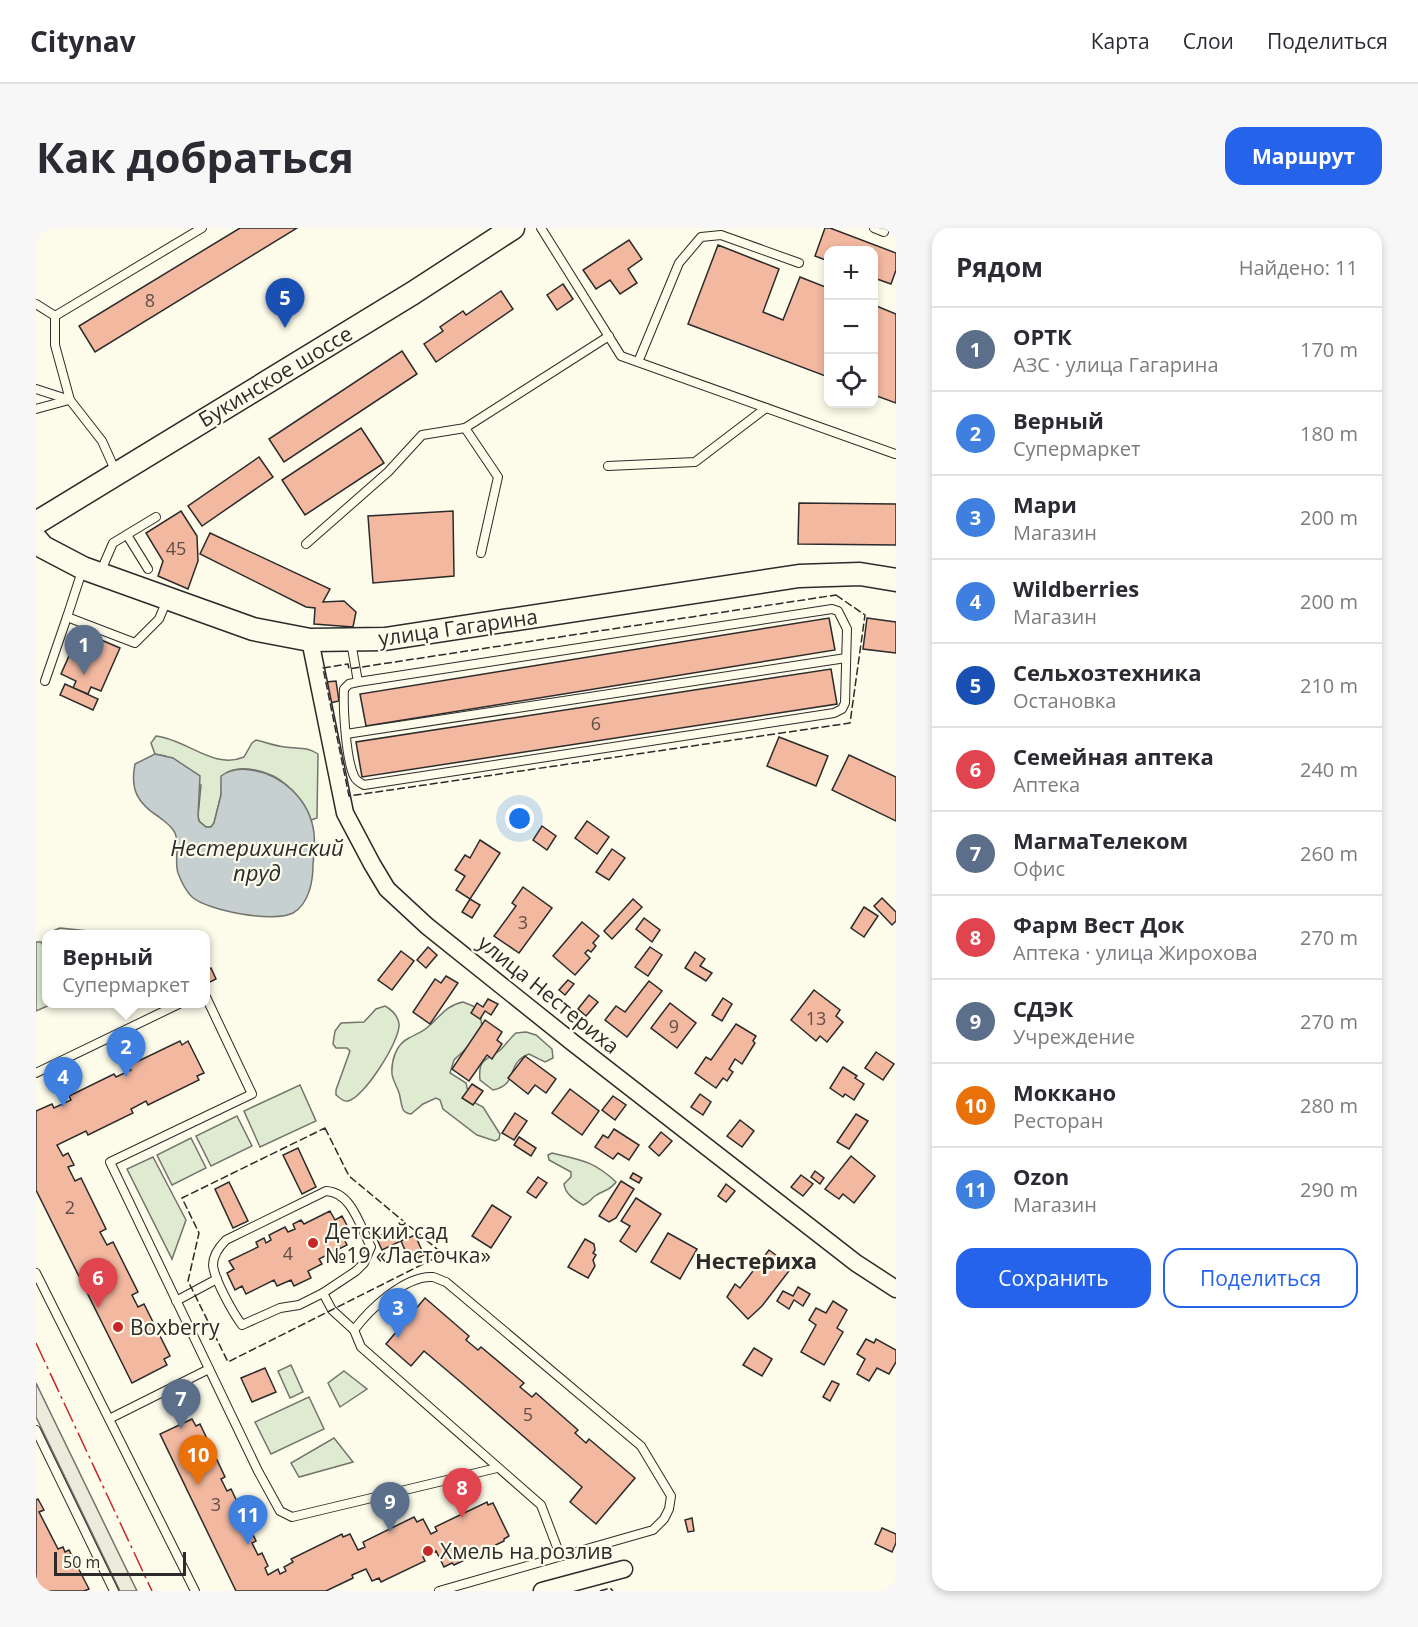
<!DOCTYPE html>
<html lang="ru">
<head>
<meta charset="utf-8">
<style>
	:root { --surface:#fff; --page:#f7f7f7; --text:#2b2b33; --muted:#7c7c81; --line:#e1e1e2; --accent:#2563eb }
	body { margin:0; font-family:"Open Sans",sans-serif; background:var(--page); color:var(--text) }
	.controls { position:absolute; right:18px; top:18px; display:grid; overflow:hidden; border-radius:12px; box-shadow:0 3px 9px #0003 }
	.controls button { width:54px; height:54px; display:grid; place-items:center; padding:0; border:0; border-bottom:2px solid var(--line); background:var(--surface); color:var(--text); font:30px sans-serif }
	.scale { position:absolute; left:18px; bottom:15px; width:132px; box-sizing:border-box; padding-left:6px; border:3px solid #2b2b2b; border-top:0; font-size:16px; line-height:21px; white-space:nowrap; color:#2b2b2b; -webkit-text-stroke:4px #fdfbea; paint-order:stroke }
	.you { position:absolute; left:484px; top:591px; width:21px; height:21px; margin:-15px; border:4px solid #fff; border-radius:50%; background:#1a73e8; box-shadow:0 0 0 9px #1a73e833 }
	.badge { display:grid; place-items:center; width:39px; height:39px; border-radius:50%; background:var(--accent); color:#fff; font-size:20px; font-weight:700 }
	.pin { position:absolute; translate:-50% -50px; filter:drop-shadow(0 2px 3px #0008) }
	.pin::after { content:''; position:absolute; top:32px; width:21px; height:18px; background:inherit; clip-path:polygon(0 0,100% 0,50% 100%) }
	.popup { position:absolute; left:6px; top:702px; width:168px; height:78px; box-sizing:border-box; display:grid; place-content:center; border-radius:12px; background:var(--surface); filter:drop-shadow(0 2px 4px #0005); font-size:20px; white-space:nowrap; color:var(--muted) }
	.popup b { font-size:22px; color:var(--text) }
	.popup::after { content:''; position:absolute; left:50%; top:100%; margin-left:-12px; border:12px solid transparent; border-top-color:var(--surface) }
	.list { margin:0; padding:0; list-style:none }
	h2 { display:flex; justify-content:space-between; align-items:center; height:78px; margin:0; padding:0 24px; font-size:26px }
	h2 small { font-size:20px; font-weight:400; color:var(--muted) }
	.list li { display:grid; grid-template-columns:39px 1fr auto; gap:18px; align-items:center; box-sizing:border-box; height:84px; padding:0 24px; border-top:2px solid var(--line) }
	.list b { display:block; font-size:22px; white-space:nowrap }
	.list p { margin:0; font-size:20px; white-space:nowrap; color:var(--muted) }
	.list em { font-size:20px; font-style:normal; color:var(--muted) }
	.actions { display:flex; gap:12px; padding:18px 24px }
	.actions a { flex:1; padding:14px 0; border:2px solid var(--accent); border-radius:18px; text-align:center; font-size:21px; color:var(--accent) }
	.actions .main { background:var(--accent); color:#fff }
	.icon { flex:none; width:33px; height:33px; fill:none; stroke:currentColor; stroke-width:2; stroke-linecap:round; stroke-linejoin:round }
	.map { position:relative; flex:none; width:860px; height:1363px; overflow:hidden; border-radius:18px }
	header { display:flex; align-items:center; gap:36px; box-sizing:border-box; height:84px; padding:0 30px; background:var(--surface); border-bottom:2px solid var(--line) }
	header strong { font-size:28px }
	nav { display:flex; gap:33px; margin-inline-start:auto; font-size:21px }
	.intro { display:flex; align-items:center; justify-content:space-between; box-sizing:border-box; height:144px; padding:0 36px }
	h1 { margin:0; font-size:42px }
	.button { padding:15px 27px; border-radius:18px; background:var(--accent); color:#fff; font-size:21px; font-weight:700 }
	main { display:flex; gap:36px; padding:0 36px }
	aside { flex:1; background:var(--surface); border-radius:18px; box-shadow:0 3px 9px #0003 }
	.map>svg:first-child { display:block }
</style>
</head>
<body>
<header>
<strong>Citynav</strong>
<nav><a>Карта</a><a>Слои</a><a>Поделиться</a></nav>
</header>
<div class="intro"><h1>Как добраться</h1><a class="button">Маршрут</a></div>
<main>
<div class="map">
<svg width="860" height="1363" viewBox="0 0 860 1363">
	<rect width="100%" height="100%" fill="#fdfbea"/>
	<g fill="#deebd1" stroke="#74746e" stroke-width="1.5">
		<path d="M120,508c30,3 58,34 88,21l8,-14 4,-3c9,2 19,6 29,7 13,2 21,-1 33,7l-1,64 -6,2c-13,-28 -31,-48 -63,-51 -10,-1 -19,1 -26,7l-1,19 -7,28 -3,4h-5l-7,-6 -1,-5 3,-31 -36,-29 -10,-2 -4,-11z"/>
		<path d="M24,700l57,6h-61l-1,-4z"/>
		<path d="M0,714h5l5,8v54h6l-16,7z"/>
		<path d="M427,774l10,4 7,6 2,15 -10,16 -18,17 -4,13 16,10 3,13 6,7 8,4 17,27 -1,5 -4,2 -18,-6 -34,-26 -3,-9 -4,-2 -13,6 -12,10c-10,-1 -9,-9 -11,-17 -1,-8 -7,-15 -8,-23 -1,-13 4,-30 17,-36 7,-4 14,-6 20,-12 13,-11 16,-20 34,-24z"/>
		<path d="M349,778c7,4 13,9 14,18 2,15 -35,74 -51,77 -5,1 -8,-3 -12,-6v-5l14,-39 -3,-3h-11l-3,-4 2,-13 6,-8 23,-1 12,-13z"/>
		<path d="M490,804l10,3 16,14 1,9 -8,4 -16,-8c-25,10 -9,30 -36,36l-13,-10c-2,-21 5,-19 19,-29 6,-5 11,-13 17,-18z"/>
		<path d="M264,857l16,36 -56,26 -16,-36z"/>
		<path d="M201,888l15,30 -41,20 -15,-30z"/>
		<path d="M155,910l15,30 -34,17 -15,-30z"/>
		<path d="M516,925c29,7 42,8 64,29 -6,9 -13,8 -21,14 -5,4 -6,7 -12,9 -8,-5 -18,-11 -19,-21l7,-7v-5l-22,-12 -1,-5z"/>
		<path d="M117,929l33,63 -14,39 -45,-90z"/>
		<path d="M255,1137l12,27 -13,6 -12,-27z"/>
		<path d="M308,1143l23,18 -27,18 -12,-24z"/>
		<path d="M273,1169l15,32 -53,25 -16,-32z"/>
		<path d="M298,1210l19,24 -54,15 -8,-14z"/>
	</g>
	<path fill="#eceadb" stroke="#74746e" stroke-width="1.5" d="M0,1155l101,208h-17l-84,-174z"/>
	<path fill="#c7d0d0" stroke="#74746e" stroke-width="1.5" d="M119,526l18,4 27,18 -2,40 1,5 7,6h5l3,-4 7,-28v-19c9,-7 19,-8 30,-6 31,4 59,30 63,63 1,10 0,21 -1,32 0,16 -4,39 -20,48 -19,10 -85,-2 -101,-16 -6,-6 -11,-16 -14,-24 -4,-12 2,-28 -3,-40 -3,-7 -10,-11 -16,-16 -22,-14 -29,-28 -24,-53z"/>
	<g fill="#f2b8a0" stroke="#2b2b2b" stroke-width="1.5">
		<path d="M204,0h57l-202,124 -16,-26z"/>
		<path d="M789,0h5l66,25v17l-5,14 -17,-6v-28h-46v11l-13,-5z"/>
		<path d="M593,12l13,19 -14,10 9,14 -17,11 -10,-14 -14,9 -13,-19z"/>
		<path d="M682,17l61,24 -16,43 20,8 17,-43 28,11v89l-140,-53z"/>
		<path d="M527,56l10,15 -16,11 -10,-15z"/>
		<path d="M465,63l12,18 -77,53 -12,-18 19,-13 -3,-4 23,-16 3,4z"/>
		<path d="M838,77l22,9v89l-22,-8z"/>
		<path d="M366,123l15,23 -133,88 -15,-23z"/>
		<path d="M325,200l23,35 -79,52 -23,-35z"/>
		<path d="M223,229l14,20 -71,49 -14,-20z"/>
		<path d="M763,275l97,1v41l-98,-1z"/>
		<path d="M145,283l16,25 1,25 -10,28 -30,-13 5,-15 -17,-28z"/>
		<path d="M417,283l1,65 -81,7 -5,-67z"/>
		<path d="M174,305l120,56 -7,13 21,-1 12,11 -3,15 -39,-3 1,-16 -9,-1 -106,-53z"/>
		<path d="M793,390l6,32 -469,76 -6,-32z"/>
		<path d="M831,390l29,4v31l-33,-4z"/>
		<path d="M44,403l40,17 -19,43 -10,-4 -3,7 -15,-6 3,-7 -15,-7z"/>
		<path d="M795,441l6,35 -475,73 -6,-35z"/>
		<path d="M300,453l3,20 -10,2 -3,-21z"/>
		<path d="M29,456l33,15 -5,11 -33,-15z"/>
		<path d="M743,509l49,19 -12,30 -49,-20z"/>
		<path d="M813,527l47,22v44l-64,-31z"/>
		<path d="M551,593l22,16 -12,17 -22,-16z"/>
		<path d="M506,598l14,10 -9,14 -14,-10z"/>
		<path d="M444,612l20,13 -30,46 -14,-9 9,-14 -10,-6 10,-15 5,3z"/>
		<path d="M576,621l13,9 -16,22 -13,-8z"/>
		<path d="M487,659l29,21 -33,45 -25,-17 22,-30 -4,-3z"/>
		<path d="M846,670l14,14v9l-4,4 -18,-19z"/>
		<path d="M434,671l10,6 -8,13 -10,-6z"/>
		<path d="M597,671l9,8 -30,32 -8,-8z"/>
		<path d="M828,679l14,9 -14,21 -13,-9z"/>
		<path d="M608,690l16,12 -8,12 -16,-13z"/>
		<path d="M546,694l17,14 -6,7 3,3 -5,6 -3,-2 -3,3 5,5 -15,17 -22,-19z"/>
		<path d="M392,719l9,8 -11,13 -9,-8z"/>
		<path d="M614,719l12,8 -14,21 -13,-9z"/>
		<path d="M365,723l13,10 -22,29 -14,-10z"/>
		<path d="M659,724l10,7 -5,7 12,7 -6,8 -21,-13z"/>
		<path d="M175,740l5,11 -10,5v-13z"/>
		<path d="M410,748l12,7 -28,41 -17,-12 22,-33 6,4z"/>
		<path d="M532,752l6,4 -9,11 -6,-5z"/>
		<path d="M613,753l13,10 -35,46 -22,-17 11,-14 9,6z"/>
		<path d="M778,762l26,20 -4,6 7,6 -16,20 -7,-6 -4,5 -25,-21z"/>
		<path d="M553,767l9,7 -12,14 -8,-7z"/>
		<path d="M687,770l9,6 -10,17 -10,-6z"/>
		<path d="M452,771l10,5 -7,11 -6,-4 -5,8 -9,-6 6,-10 6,4z"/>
		<path d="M634,775l26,20 -19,25 -26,-20z"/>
		<path d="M449,792l17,12 -5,8 5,4 -10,15 -5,-4 -18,26 -17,-12z"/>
		<path d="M700,796l20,12 -3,5 2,2 -13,21 -7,-5 -6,10 4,3 -6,9 -4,-3 -7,10 -21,-15 11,-16 5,3z"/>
		<path d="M144,813l2,4 6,-4 16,32 -7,3 2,4 -51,25 -2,-4 -15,8 2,4 -45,22 -2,-4 -29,14 6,11 5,-3 6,12 -6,2 7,14 6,-3 25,51 -6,3 7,13 6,-3 25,50 -6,3 6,12 6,-3 26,52 -6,3 3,6 -35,18 -96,-193v-79l16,-7 2,4 17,-8 -2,-4 45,-22 2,3 15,-7 -3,-4z"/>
		<path d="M840,824l18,12 -11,16 -18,-12z"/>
		<path d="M489,828l31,23 -10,14 -11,-8 -7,9 -20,-16z"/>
		<path d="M807,839l14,9 -2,2 9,6 -10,16 -9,-6 -2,3 -13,-9z"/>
		<path d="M436,856l11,7 -10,14 -11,-7z"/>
		<path d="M534,861l29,22 -17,24 -30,-22z"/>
		<path d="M664,866l11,8 -8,13 -12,-8z"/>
		<path d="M577,868l13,9 -11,15 -13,-10z"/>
		<path d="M479,885l12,8 -13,19 -12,-7z"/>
		<path d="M820,886l12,7 -19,28 -12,-7z"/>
		<path d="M704,892l14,11 -12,16 -15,-11z"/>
		<path d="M578,901l25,16 -10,15 -11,-7 -5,6 -18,-12 8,-12 5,3z"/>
		<path d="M625,904l11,9 -13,15 -10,-9z"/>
		<path d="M483,909l17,11 -5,8 -17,-11z"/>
		<path d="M262,920l18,39 -14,7 -19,-39z"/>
		<path d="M815,928l24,20 -21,27 -11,-9 -4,5 -14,-10z"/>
		<path d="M779,943l9,7 -4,6 -9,-7z"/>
		<path d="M597,945l9,5 -3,5 -9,-5z"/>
		<path d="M765,947l12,9 -10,12 -12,-9z"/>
		<path d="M502,949l9,6 -11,15 -9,-6z"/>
		<path d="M585,953l13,8 -18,29 -7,4 -10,-6z"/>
		<path d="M193,954l19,39 -15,7 -18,-39z"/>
		<path d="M690,956l9,7 -9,11 -8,-6z"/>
		<path d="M600,970l25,16 -25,38 -16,-11 10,-15 -9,-5z"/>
		<path d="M456,977l19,12 -20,31 -19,-12z"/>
		<path d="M294,983l5,9 7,-4 9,17 -8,4 4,8 -28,14 3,5 -14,7 3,7 -17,8 -3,-6 -14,6 -3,-6 -28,14 -4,-8 -7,4 -8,-17 7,-4 -5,-8 29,-14 -2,-5 8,-4 2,5 5,-3 -2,-5 16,-8 3,5 7,-3 -2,-5 8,-4 3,4z"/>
		<path d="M359,1001l6,12 -19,9 -6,-13z"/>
		<path d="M632,1005l29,16 -17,30 -29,-17z"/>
		<path d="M379,1007l9,20 -14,7 -9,-21z"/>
		<path d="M549,1011l9,5 1,6 -2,3 3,2 -3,5 2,6 -7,12 -20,-11z"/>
		<path d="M733,1022l23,17 -30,39 -14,13 -21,-22 8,-13 5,4z"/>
		<path d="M762,1059l12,7 -7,12 -9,-6 -5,9 -12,-8 6,-10 10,5z"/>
		<path d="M389,1070l44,38 -3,4 12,10 3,-3 43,36 -4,4 12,10 4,-4 42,37 -3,3 11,10 3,-4 46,39 -39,46 -26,-22 12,-15 -119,-103 -39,-33 -13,15 -25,-22z"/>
		<path d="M797,1073l14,9 -10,18 6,4 -19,33 -23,-13 15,-27 -7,-5 7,-12 10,5z"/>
		<path d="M830,1111l8,4 2,-4 20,11v12l-7,12 -12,-6 -8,13 -12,-7 8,-15 -8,-5z"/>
		<path d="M718,1120l18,11 -10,17 -19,-11z"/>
		<path d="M229,1140l11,24 -24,10 -11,-24z"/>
		<path d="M796,1153l7,3 -9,17 -7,-4z"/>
		<path d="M156,1191l4,7 4,-2 25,53 -4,2 6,12 4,-2 25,52 -4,2 6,12 4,-2 6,13 -3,2 3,7 10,-6 2,5 6,-3 -2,-4 9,-5 -2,-3 51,-25 1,3 7,-3 8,16 7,-3 -2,-5 51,-25 3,5 6,-3 8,15 6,-3 -2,-4 52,-25 1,3 5,-2 16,33 -5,3v2l-50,24 -2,-2 -8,4 -8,-16 -13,6 2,4 -44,21 -2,-4 -7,3 -6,-12 -14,6 1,3 -27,13h-90l-76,-157z"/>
		<path d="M2,1271l6,11 -5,2 19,37 5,-2 2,5 4,-2 20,39 -5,2h-48v-91z"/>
		<path d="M656,1290l2,13 -6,1 -3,-12z"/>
		<path d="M846,1300l14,6v9l-4,9 -17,-8z"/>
	</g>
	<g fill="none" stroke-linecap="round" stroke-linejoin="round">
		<g stroke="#2b2b2b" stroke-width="10">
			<g id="lane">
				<path d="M505,0l80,128 274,98"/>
				<path d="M838,0l10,4"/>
				<path d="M0,76l19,12"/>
				<path d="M602,134l41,-99 22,-26 20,-2 78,28"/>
				<path d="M0,161l34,11"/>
				<path d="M0,181l33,-9"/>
				<path d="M429,200l33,49 -17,76"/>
				<path d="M572,238l87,-4 71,-54"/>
				<path d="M80,244l-14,-31 -32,-41 -15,-55v-29l147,-88"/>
				<path d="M91,307l21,34"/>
				<path d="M270,316l82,-72 34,-37 43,-7 144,-92"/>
				<path d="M47,340l-16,49 68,26 24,-24 8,-19"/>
				<path d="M64,345l13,-30 43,-26"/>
				<path d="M315,414l7,40 474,-73 6,2 9,18 -2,74 -3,6 -8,4 -470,72c-4,-2 -8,-4 -10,-9 -8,-17 -11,-67 -10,-87l5,-5 9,-2"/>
				<path d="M9,453l22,-64"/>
				<path d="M310,506l500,-76"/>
				<path d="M170,769l46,97 -142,68 148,309 22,40 12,6 205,-49"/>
				<path d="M0,845l143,-69"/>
				<path d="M290,963c26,1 34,36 45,56l-7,16 -8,8 -33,22 -24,12 -19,3 -38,17c-9,-12 -28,-46 -29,-60 0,-10 6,-18 13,-25z"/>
				<path d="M0,1045l159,318"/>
				<path d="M287,1065l9,17 22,20 7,17 180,158 19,50"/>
				<path d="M140,1073l41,-22"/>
				<path d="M318,1102c15,-20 51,-55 79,-53 4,1 9,4 13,5l195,164 30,50 -2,13 -5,10 -11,11 -214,61"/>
				<path d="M73,1191l100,-50"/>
				<path d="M0,1202l78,161"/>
			</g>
		</g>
		<g stroke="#2b2b2b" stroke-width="19">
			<g id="street">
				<path d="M274,412l35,173 27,51 15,25 40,37 145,116 284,221 40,26"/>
				<path d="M506,1363l82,-22"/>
			</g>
		</g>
		<g stroke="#2b2b2b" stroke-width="25">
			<g id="secondary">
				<path d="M0,295l377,-230 100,-65"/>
				<path d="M0,311l7,8 40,21 170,61 57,11 75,-1 414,-63 61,-2 36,6"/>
			</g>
		</g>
		<use href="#lane" stroke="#fdfbea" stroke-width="8"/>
		<use href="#street" stroke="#fdfbea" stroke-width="16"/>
		<use href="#secondary" stroke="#fdfbea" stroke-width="22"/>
		<g stroke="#2b2b2b" stroke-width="1.5" stroke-dasharray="8 3" stroke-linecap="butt">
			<path d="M800,367l29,20 -15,108 -501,73 -26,-128 25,-4 1,5 6,-1z"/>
			<path d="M289,900l24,48 94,78 -215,108 -40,-81 11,-48 -17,-35z"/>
			<path d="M564,1363l10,-3 3,3"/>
		</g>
		<path stroke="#c62828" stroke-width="1.5" stroke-dasharray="21 4.5 3 4.5" stroke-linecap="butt" d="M0,1115l116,248"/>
	</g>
	<g fill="#c62828" stroke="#fdfbea" stroke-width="2">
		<circle cx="277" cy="1015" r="6"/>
		<circle cx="82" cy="1099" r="6"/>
		<circle cx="392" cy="1323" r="6"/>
	</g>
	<g text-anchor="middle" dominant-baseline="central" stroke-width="4.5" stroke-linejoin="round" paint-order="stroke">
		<g font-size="18" fill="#5d4e48">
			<text x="114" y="72">8</text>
			<text x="140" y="320">45</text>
			<text x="560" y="495">6</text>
			<text x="487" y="694">3</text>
			<text x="780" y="790">13</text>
			<text x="638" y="798">9</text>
			<text x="34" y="979">2</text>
			<text x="252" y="1025">4</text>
			<text x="492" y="1186">5</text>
			<text x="180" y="1276">3</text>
		</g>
		<g font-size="21" fill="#2b2b2b" stroke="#fdfbea">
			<text transform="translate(239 148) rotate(-31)">Букинское шоссе</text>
			<text transform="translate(422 399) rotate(-8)">улица Гагарина</text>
			<text transform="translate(513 766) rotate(39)">улица Нестериха</text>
		</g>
		<g font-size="21" fill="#2b2b2b" stroke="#fdfbea" text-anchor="start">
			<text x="289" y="1003">Детский сад<tspan x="289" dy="24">№19 «Ласточка»</tspan></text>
			<text x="94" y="1099">Boxberry</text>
			<text x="404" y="1323">Хмель на розлив</text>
		</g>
		<g font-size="22" font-style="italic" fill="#2b2b2b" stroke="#fdfbea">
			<text x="221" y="619">Нестерихинский<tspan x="221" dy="25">пруд</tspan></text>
		</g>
		<g font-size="22" font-weight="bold" fill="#2b2b2b" stroke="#fdfbea">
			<text x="720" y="1032">Нестериха</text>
		</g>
	</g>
</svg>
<div class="controls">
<button>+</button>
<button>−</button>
<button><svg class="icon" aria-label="locate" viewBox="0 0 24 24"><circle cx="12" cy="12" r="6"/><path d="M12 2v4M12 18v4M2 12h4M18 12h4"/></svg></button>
</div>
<div class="scale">50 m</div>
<div class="you"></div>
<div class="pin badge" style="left:48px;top:447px;background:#5c6f8a">1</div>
<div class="pin badge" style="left:90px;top:849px;background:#3f7fe0">2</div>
<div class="popup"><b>Верный</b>Супермаркет</div>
<div class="pin badge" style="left:362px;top:1110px;background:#3f7fe0">3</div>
<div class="pin badge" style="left:27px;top:879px;background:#3f7fe0">4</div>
<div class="pin badge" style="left:249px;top:100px;background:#1a4fb4">5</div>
<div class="pin badge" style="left:62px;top:1080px;background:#e0444e">6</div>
<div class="pin badge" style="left:145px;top:1201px;background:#5c6f8a">7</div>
<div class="pin badge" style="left:426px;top:1290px;background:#e0444e">8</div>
<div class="pin badge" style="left:354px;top:1304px;background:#5c6f8a">9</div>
<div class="pin badge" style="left:162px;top:1257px;background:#e8710a">10</div>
<div class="pin badge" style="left:212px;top:1317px;background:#3f7fe0">11</div>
</div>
<aside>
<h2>Рядом<small>Найдено: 11</small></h2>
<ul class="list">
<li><span class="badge" style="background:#5c6f8a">1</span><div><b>ОРТК</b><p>АЗС · улица Гагарина</p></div><em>170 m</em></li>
<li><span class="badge" style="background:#3f7fe0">2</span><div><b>Верный</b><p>Супермаркет</p></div><em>180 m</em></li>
<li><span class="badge" style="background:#3f7fe0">3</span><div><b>Мари</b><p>Магазин</p></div><em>200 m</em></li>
<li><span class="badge" style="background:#3f7fe0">4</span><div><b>Wildberries</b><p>Магазин</p></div><em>200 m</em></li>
<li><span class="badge" style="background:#1a4fb4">5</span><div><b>Сельхозтехника</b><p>Остановка</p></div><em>210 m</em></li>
<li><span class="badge" style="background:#e0444e">6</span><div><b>Семейная аптека</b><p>Аптека</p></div><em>240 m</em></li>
<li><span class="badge" style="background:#5c6f8a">7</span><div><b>МагмаТелеком</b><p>Офис</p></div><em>260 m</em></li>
<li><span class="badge" style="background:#e0444e">8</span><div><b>Фарм Вест Док</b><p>Аптека · улица Жирохова</p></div><em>270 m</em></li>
<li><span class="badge" style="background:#5c6f8a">9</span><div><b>СДЭК</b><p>Учреждение</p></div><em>270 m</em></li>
<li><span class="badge" style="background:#e8710a">10</span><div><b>Моккано</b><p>Ресторан</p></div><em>280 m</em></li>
<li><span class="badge" style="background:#3f7fe0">11</span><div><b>Ozon</b><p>Магазин</p></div><em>290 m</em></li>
</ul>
<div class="actions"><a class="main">Сохранить</a><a>Поделиться</a></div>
</aside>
</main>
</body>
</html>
